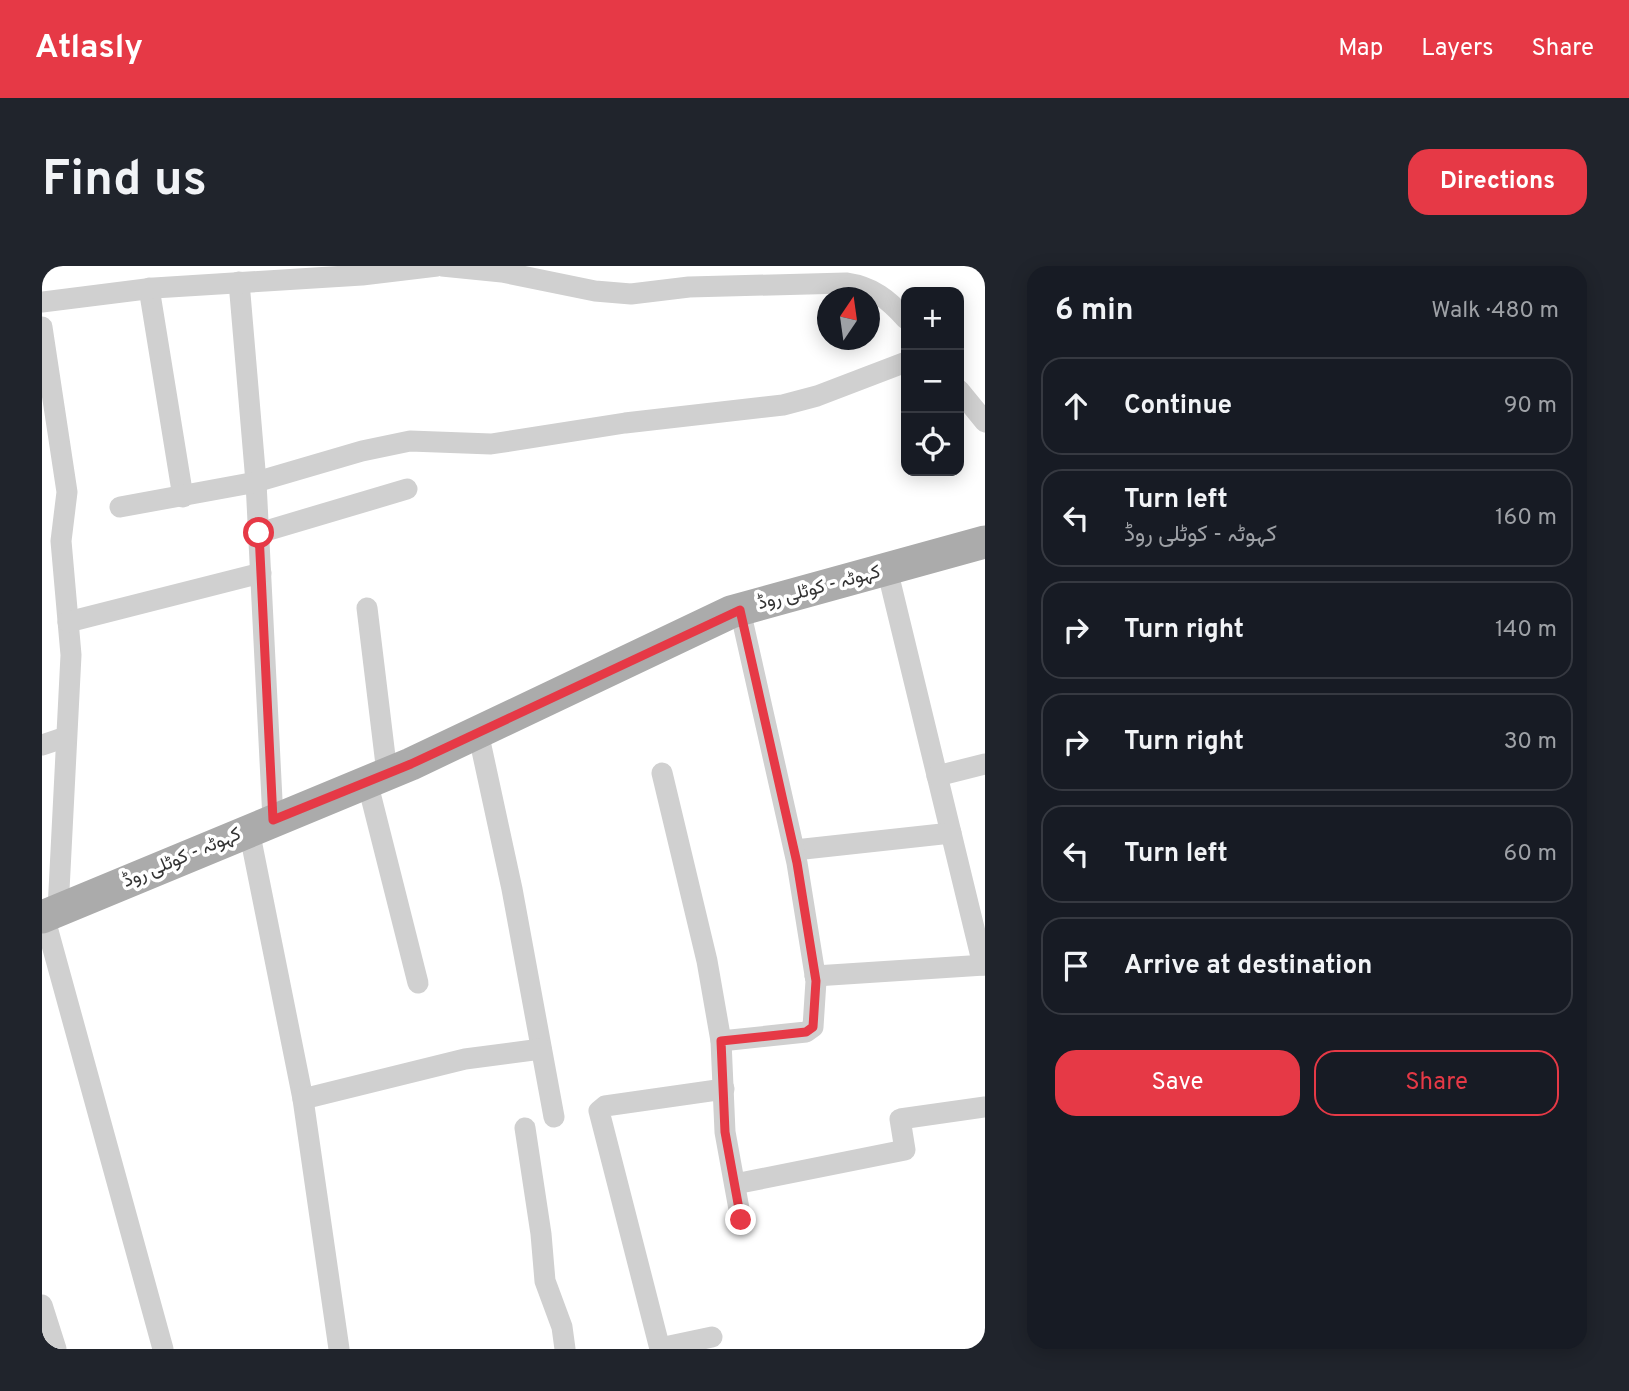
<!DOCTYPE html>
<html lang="en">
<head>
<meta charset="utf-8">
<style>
	:root { --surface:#171b24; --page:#20242c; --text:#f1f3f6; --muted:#9ea1a6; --line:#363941; --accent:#e63946 }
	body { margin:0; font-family:Overpass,Vazirmatn,sans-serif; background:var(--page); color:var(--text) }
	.controls { position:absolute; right:21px; top:21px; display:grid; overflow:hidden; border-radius:14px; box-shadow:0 4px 18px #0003 }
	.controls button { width:63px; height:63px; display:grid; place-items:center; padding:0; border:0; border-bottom:2px solid var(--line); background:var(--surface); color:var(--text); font:35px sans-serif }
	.compass { position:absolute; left:775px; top:21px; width:63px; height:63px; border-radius:50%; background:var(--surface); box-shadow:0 4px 18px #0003; rotate:13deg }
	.stop { position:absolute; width:21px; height:21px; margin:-16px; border:5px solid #e63946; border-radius:50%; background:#fff }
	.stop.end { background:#e63946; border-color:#fff; box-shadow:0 2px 7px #0008 }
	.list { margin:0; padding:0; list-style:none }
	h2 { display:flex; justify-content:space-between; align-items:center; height:91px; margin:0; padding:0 28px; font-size:30px }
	h2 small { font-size:23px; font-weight:400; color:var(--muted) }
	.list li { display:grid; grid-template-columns:46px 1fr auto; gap:21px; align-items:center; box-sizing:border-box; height:98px; margin:0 14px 14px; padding:0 14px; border:2px solid var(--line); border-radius:21px }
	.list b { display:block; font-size:26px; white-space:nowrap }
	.list p { margin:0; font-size:23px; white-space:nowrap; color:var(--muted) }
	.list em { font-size:23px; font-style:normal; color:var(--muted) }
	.actions { display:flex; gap:14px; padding:21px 28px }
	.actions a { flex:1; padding:16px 0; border:2px solid var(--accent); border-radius:21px; text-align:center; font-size:24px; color:var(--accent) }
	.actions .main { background:var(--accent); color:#fff }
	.icon { flex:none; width:38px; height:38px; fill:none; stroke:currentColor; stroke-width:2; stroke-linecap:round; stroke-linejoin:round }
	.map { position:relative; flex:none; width:943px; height:1083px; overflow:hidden; border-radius:21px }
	header { display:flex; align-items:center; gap:42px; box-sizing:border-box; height:98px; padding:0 35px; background:var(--accent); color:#fff }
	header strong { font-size:33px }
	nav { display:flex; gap:38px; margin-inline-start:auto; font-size:24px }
	.intro { display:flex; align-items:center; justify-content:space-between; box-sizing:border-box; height:168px; padding:0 42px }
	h1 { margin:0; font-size:49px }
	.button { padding:18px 32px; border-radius:21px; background:var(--accent); color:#fff; font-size:24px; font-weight:700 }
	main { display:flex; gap:42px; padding:0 42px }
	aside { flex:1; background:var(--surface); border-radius:21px; box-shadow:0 4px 18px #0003 }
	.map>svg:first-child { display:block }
</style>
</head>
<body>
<header>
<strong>Atlasly</strong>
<nav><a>Map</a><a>Layers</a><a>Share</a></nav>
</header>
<div class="intro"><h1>Find us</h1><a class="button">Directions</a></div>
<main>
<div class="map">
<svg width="943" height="1083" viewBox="0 0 943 1083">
	<rect width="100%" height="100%" fill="#fff"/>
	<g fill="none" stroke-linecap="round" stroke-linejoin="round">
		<g stroke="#d0d0d0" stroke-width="21">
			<path d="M400,0l60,6 93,19 36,3 58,-7 157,-4c27,4 42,16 60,36"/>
			<path d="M197,16l17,200 17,338"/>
			<path d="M107,22l34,209"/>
			<path d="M0,36l112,-14 208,-13 75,-9"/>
			<path d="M0,61l25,165 -6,49 10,114 -13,255"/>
			<path d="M917,124l26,32"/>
			<path d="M78,241l136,-25 106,-31 48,-10 81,3 134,-21 158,-18 34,-9 89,-34"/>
			<path d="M217,267l148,-44"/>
			<path d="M845,303l96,396"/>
			<path d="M325,342l20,165"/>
			<path d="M26,356l193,-49"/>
			<path d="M436,466l34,157 42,228"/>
			<path d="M0,479l24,-8"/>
			<path d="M620,507l45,188 14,80 4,91 16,88"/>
			<path d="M895,510l48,-12"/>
			<path d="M325,515l51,202"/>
			<path d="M207,564l54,269 36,250"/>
			<path d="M753,584l156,-17"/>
			<path d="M2,650l119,433"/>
			<path d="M773,710l170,-11"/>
			<path d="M679,775l85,-9 7,-5 3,-46 -19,-118 -57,-253"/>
			<path d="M261,833l162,-40 76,-10"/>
			<path d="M483,862l16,106 4,47 17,46 3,22"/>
			<path d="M693,918l170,-34 -5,-31 85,-12"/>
			<path d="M0,1039l14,44"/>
			<path d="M618,1082l52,-11"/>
			<path d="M618,1083l-61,-238 6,-5 119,-17"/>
		</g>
		<path stroke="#ababab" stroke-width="33" d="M0,651l369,-153 320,-152 254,-70"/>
	</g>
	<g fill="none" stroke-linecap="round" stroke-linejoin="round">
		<path stroke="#e63946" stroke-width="9" d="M217,267l14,287 138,-56 329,-154 57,253 19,118 -3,46 -7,5 -85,9 4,91 16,88"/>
	</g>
	<g text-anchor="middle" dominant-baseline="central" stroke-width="7" stroke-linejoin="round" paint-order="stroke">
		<g font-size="19" fill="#333" stroke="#fff">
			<text transform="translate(777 322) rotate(-15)">کہوٹہ - کوٹلی روڈ</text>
			<text transform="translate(140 592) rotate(-23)">کہوٹہ - کوٹلی روڈ</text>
		</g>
	</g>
</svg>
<div class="controls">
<button>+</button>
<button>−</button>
<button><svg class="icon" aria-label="locate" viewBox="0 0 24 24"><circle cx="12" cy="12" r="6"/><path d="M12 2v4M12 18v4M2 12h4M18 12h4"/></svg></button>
</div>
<svg class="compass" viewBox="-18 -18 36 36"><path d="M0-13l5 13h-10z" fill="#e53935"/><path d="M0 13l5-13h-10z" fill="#9ea1a6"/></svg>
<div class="stop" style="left:217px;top:267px"></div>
<div class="stop end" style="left:699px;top:954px"></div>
</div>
<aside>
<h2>6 min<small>Walk · 480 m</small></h2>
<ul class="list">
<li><svg class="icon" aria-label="ahead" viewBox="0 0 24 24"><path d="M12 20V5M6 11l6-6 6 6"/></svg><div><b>Continue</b></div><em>90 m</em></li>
<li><svg class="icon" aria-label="left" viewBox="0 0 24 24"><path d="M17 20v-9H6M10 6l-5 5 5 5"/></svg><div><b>Turn left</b><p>کہوٹہ - کوٹلی روڈ</p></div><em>160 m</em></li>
<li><svg class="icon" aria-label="right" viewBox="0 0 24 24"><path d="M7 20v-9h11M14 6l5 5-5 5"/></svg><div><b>Turn right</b></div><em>140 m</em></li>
<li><svg class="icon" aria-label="right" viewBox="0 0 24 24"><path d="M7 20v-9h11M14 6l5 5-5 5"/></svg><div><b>Turn right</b></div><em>30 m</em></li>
<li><svg class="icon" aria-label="left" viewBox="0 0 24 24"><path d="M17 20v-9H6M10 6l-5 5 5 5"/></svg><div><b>Turn left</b></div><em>60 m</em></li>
<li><svg class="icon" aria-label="arrive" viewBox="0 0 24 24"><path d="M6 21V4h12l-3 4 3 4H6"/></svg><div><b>Arrive at destination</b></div></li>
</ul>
<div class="actions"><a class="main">Save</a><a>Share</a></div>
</aside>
</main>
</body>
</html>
